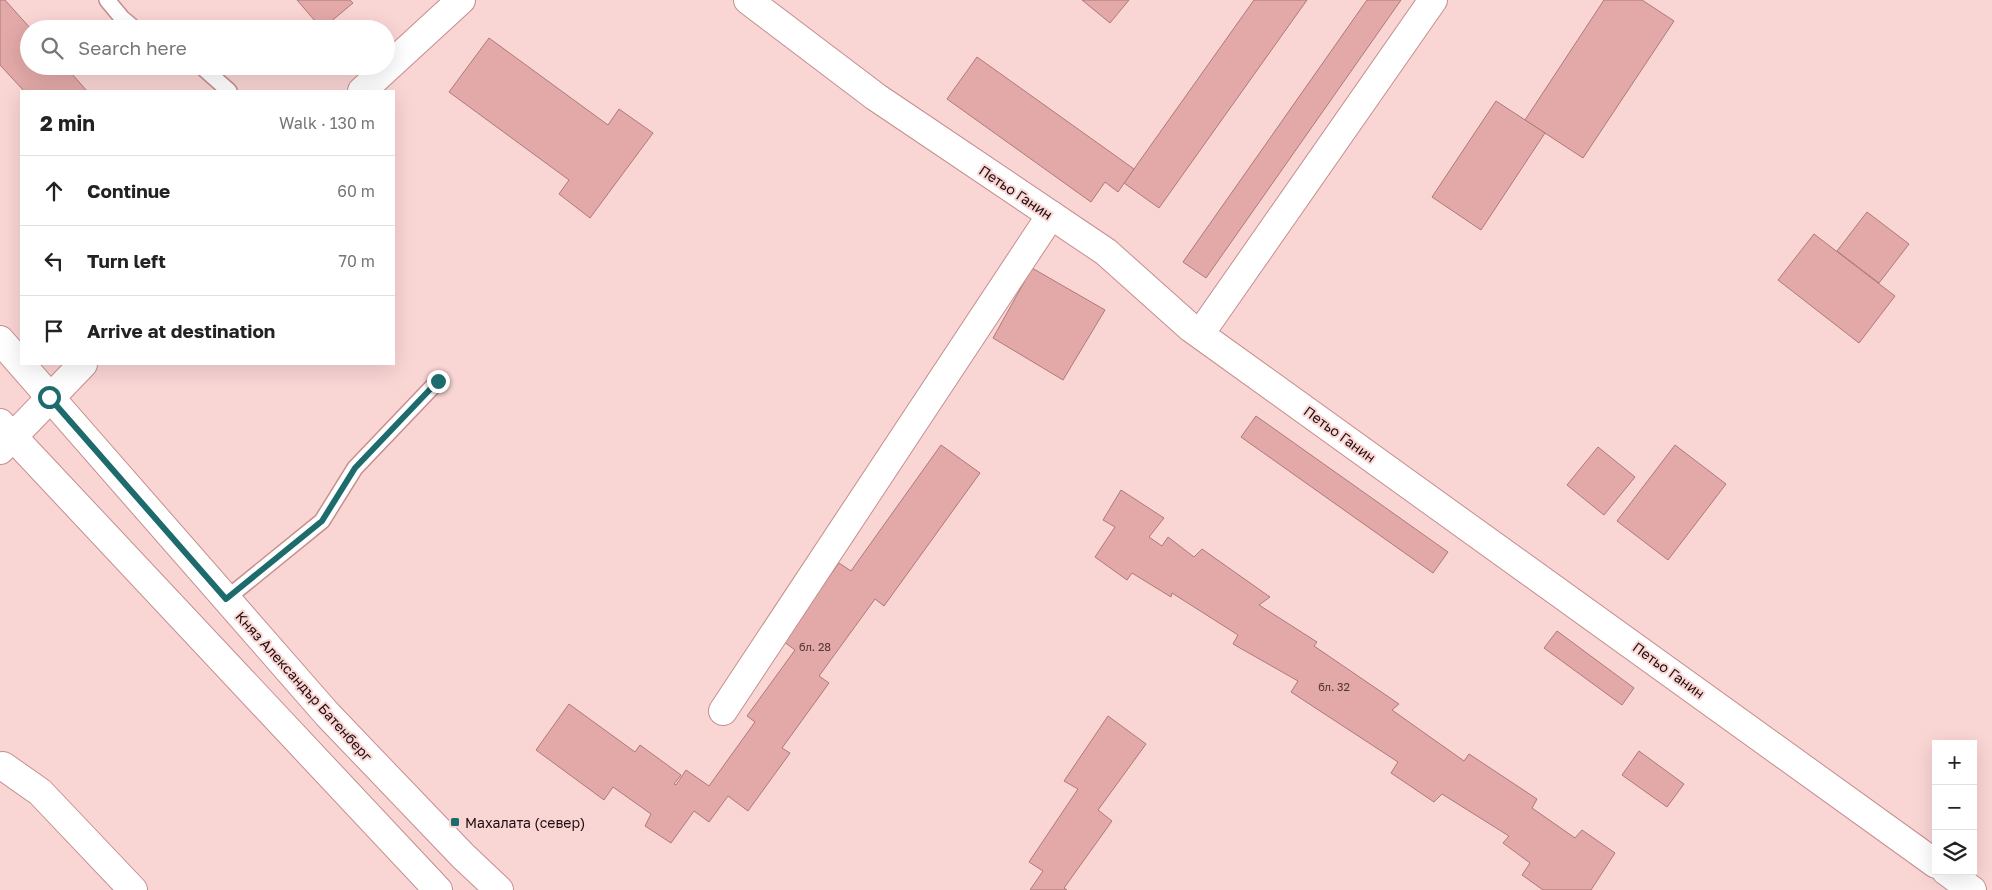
<!DOCTYPE html>
<html lang="en">
<head>
<meta charset="utf-8">
<style>
	:root { --surface:#fff; --page:#f2f2f2; --text:#222; --muted:#767676; --line:#e0e0e0 }
	body { margin:0; font-family:"Golos Text",sans-serif; background:var(--page); color:var(--text) }
	.controls { position:absolute; right:15px; bottom:15px; display:grid; overflow:hidden; border-radius:0px; box-shadow:0 5px 20px #0002 }
	.controls button { width:45px; height:45px; display:grid; place-items:center; padding:0; border:0; border-bottom:1px solid var(--line); background:var(--surface); color:var(--text); font:25px sans-serif }
	.stop { position:absolute; width:15px; height:15px; margin:-11px; border:4px solid #1e6b6e; border-radius:50%; background:#fff }
	.stop.end { background:#1e6b6e; border-color:#fff; box-shadow:0 1px 5px #0008 }
	.list { margin:0; padding:0; list-style:none }
	h2 { display:flex; justify-content:space-between; align-items:center; height:65px; margin:0; padding:0 20px; font-size:21px }
	h2 small { font-size:16px; font-weight:400; color:var(--muted) }
	.list li { display:grid; grid-template-columns:32px 1fr auto; gap:15px; align-items:center; box-sizing:border-box; height:70px; padding:0 20px; border-top:1px solid var(--line) }
	.list b { display:block; font-size:19px; white-space:nowrap }
	.list em { font-size:16px; font-style:normal; color:var(--muted) }
	.icon { flex:none; width:28px; height:28px; fill:none; stroke:currentColor; stroke-width:2; stroke-linecap:round; stroke-linejoin:round }
	.map { position:relative; flex:none; width:1992px; height:890px; overflow:hidden }
	.search { position:absolute; background:var(--surface); box-shadow:0 5px 20px #0002; left:20px; top:20px; width:375px; height:55px; display:flex; align-items:center; gap:12px; box-sizing:border-box; padding:0 18px; border-radius:28px; color:var(--muted); font-size:19px }
	.panel { position:absolute; background:var(--surface); box-shadow:0 5px 20px #0002; left:20px; top:90px; width:375px; height:275px; border-radius:0px }
	.map>svg:first-child { display:block }
</style>
</head>
<body>
<div class="map">
<svg width="1992" height="890" viewBox="0 0 1992 890">
	<rect width="100%" height="100%" fill="#f9d5d4"/>
	<g fill="#e2a9a8" stroke="#ae7978">
		<path d="M0,0h5l26,29h-2v37h36l22,25h-63l-24,-26z"/>
		<path d="M297,0h53l3,3 -31,26z"/>
		<path d="M1082,0h47l-19,23z"/>
		<path d="M1254,0h53l-148,208 -35,-25z"/>
		<path d="M1367,0h34l-195,278 -23,-16z"/>
		<path d="M1604,0h38l32,21 -91,137 -58,-38z"/>
		<path d="M489,38l119,87 11,-16 34,24 -63,85 -31,-24 10,-14 -120,-88z"/>
		<path d="M977,57l157,112 -16,23 -13,-10 -14,20 -144,-103z"/>
		<path d="M1496,101l49,32 -64,97 -49,-33z"/>
		<path d="M1867,212l42,32 -30,39 -42,-32z"/>
		<path d="M1814,234l81,62 -36,47 -81,-63z"/>
		<path d="M1032,268l73,42 -42,70 -70,-42z"/>
		<path d="M1256,416l192,136 -15,21 -192,-136z"/>
		<path d="M941,445l39,28 -96,133 -9,-7 -56,77 10,7 -47,65 8,5 -42,58 -20,-15 -19,26 -15,-11 -23,32 -26,-17 6,-12 -38,-27 -9,13 -68,-50 33,-46 66,48 5,-7 41,30 -7,9 2,1 10,-15 23,16 46,-64 -8,-6 48,-66 -12,-9 56,-78 12,8z"/>
		<path d="M1675,445l51,39 -58,76 -51,-39z"/>
		<path d="M1598,447l37,30 -31,38 -37,-30z"/>
		<path d="M1121,490l43,28 -15,19 13,9 6,-9 26,20 8,-8 68,48 -11,8 58,37 -3,4 85,58 -7,6 72,51 5,-7 68,45 -5,9 43,30 7,-8 33,23 -24,37h-48l-21,-15 8,-12 -27,-20 6,-7 -67,-42 -8,8 -43,-29 7,-11 -107,-70 7,-11 -65,-37 5,-9 -66,-42 -1,4 -39,-24 -5,7 -32,-23 20,-30 -12,-7z"/>
		<path d="M1557,631l77,57 -12,17 -78,-57z"/>
		<path d="M1108,716l38,28 -48,66 14,11 -48,67 3,2h-37l13,-19 -14,-9 49,-73 -14,-8z"/>
		<path d="M1639,751l45,33 -17,23 -45,-32z"/>
	</g>
	<g fill="none" stroke-linecap="round" stroke-linejoin="round">
		<g stroke="#c68e8e" stroke-width="18">
			<g id="service">
				<path d="M107,0l15,18 13,11"/>
				<path d="M201,66l28,25"/>
				<path d="M226,599l96,-78 33,-53 83,-87"/>
			</g>
		</g>
		<g stroke="#c68e8e" stroke-width="30">
			<g id="minor">
				<path d="M748,0l128,97 230,155 85,76 745,536"/>
				<path d="M362,91l99,-91"/>
				<path d="M1200,334l233,-334"/>
				<path d="M0,450l83,-86"/>
				<path d="M723,711l328,-496"/>
				<path d="M0,767l3,-1 37,26 93,98"/>
				<path d="M1946,871l26,19"/>
			</g>
		</g>
		<g stroke="#c68e8e" stroke-width="30">
			<g id="primary">
				<path d="M0,340l327,374 136,142 36,34"/>
				<path d="M0,423l438,467"/>
			</g>
		</g>
		<use href="#service" stroke="#fff" stroke-width="15"/>
		<use href="#minor" stroke="#fff" stroke-width="28"/>
		<use href="#primary" stroke="#fff" stroke-width="28"/>
	</g>
	<g fill="none" stroke-linecap="round" stroke-linejoin="round">
		<path stroke="#1e6b6e" stroke-width="6" d="M49,397l177,202 96,-78 33,-53 83,-87"/>
	</g>
	<rect fill="#1e6b6e" stroke="#f9d5d4" stroke-width="2" x="450" y="817" width="10" height="10" rx="2.5"/>
	<g text-anchor="middle" dominant-baseline="central" stroke-width="4" stroke-linejoin="round" paint-order="stroke">
		<g font-size="11" fill="#513434">
			<text x="815" y="646">бл. 28</text>
			<text x="1334" y="686">бл. 32</text>
		</g>
		<g font-size="14" fill="#210d0e" stroke="#f9d5d4">
			<text transform="translate(1016 192) rotate(34)">Петьо Ганин</text>
			<text transform="translate(1340 434) rotate(36)">Петьо Ганин</text>
			<text transform="translate(1669 670) rotate(36)">Петьо Ганин</text>
			<text transform="translate(304 686) rotate(48)">Княз Александър Батенберг</text>
		</g>
		<g font-size="14" fill="#210d0e" stroke="#f9d5d4" text-anchor="start">
			<text x="465" y="822">Махалата (север)</text>
		</g>
	</g>
</svg>
<div class="controls">
<button>+</button>
<button>−</button>
<button><svg class="icon" aria-label="layers" viewBox="0 0 24 24"><path d="M12 4l9 5-9 5-9-5zM3 14l9 5 9-5"/></svg></button>
</div>
<div class="stop" style="left:49px;top:397px"></div>
<div class="stop end" style="left:438px;top:381px"></div>
<div class="search"><svg class="icon" aria-label="search" viewBox="0 0 24 24"><circle cx="10" cy="10" r="6"/><path d="M15 15l6 6"/></svg>Search here</div>
<section class="panel">
<h2>2 min<small>Walk · 130 m</small></h2>
<ul class="list">
<li><svg class="icon" aria-label="ahead" viewBox="0 0 24 24"><path d="M12 20V5M6 11l6-6 6 6"/></svg><div><b>Continue</b></div><em>60 m</em></li>
<li><svg class="icon" aria-label="left" viewBox="0 0 24 24"><path d="M17 20v-9H6M10 6l-5 5 5 5"/></svg><div><b>Turn left</b></div><em>70 m</em></li>
<li><svg class="icon" aria-label="arrive" viewBox="0 0 24 24"><path d="M6 21V4h12l-3 4 3 4H6"/></svg><div><b>Arrive at destination</b></div></li>
</ul>
</section>
</div>
</body>
</html>
